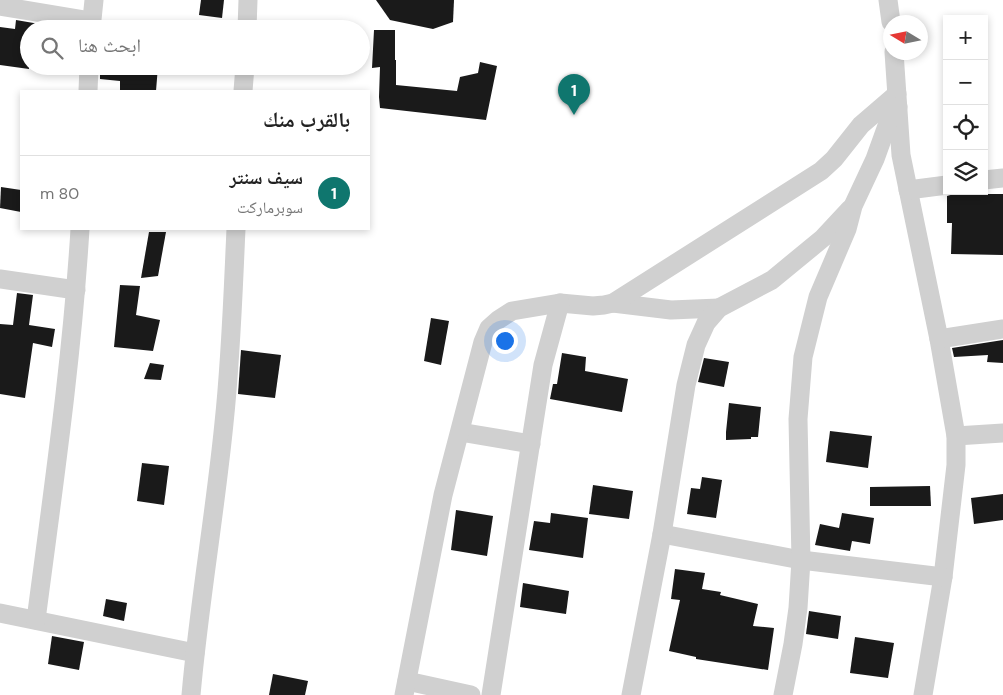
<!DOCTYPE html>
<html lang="ar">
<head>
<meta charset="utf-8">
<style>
	:root { --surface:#fff; --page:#f2f2f2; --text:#222; --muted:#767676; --line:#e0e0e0; --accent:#0f766e }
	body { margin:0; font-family:"DM Sans","Noto Naskh Arabic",sans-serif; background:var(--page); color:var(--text); direction:rtl }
	.controls { position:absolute; right:15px; top:15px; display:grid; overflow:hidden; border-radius:0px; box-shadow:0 2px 8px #0003 }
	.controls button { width:45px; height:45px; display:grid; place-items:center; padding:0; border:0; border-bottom:1px solid var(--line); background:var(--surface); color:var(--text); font:25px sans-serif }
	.compass { position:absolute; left:883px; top:15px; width:45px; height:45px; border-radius:50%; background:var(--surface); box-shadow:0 2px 8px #0003; rotate:280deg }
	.you { position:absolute; left:504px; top:340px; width:18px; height:18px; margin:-12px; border:4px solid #fff; border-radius:50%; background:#1a73e8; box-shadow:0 0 0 8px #1a73e833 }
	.badge { display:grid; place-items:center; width:32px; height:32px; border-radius:50%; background:var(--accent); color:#fff; font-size:16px; font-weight:700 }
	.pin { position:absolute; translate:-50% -41px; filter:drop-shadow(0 1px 2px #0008) }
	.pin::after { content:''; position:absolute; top:26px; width:18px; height:15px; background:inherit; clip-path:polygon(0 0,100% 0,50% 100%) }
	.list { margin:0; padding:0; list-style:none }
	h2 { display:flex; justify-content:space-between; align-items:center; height:65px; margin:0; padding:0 20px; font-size:21px }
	h2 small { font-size:16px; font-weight:400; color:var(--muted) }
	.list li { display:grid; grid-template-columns:32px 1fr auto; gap:15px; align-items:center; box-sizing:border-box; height:75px; padding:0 20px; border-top:1px solid var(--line) }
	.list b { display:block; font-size:19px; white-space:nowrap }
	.list p { margin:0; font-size:16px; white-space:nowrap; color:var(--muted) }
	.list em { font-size:16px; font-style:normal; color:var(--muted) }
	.icon { flex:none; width:28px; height:28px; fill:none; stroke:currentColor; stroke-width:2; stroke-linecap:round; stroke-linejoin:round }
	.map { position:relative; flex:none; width:1003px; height:695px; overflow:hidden; direction:ltr }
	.search { position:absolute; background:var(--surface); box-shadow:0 2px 8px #0003; left:20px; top:20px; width:350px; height:55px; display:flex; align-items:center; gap:12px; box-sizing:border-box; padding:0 18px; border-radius:28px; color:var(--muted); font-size:19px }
	.panel { position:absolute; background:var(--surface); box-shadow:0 2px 8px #0003; left:20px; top:90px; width:350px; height:140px; border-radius:0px; direction:rtl }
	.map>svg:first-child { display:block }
</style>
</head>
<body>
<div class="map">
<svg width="1003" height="695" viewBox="0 0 1003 695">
	<rect width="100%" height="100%" fill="#fff"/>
	<g fill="#1a1a1a">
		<path d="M201,0h23l-2,18 -23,-3z"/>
		<path d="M376,0h78l-1,22 -20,7 -43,-9z"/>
		<path d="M16,20l35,6v3h-22v40l-29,-4v-38l15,2z"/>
		<path d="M374,30h21v30h1v25l61,6 3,-14 18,-4 2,-11 17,4 -11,54 -106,-12 -1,-11 1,-30 -8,1z"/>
		<path d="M100,66h58l-2,25h-36v-10l-20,-2z"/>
		<path d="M1,187l20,3v22l-21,-4z"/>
		<path d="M954,194h49v61l-52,-1 1,-31h-5v-27z"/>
		<path d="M149,232h17l-8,44 -17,2z"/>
		<path d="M120,285l20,1 -4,29 24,5 -7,31 -39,-4z"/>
		<path d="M17,293l16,2 -4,30 26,4 -3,18 -19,-4 -8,55 -25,-4v-70l13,1z"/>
		<path d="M431,318l18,3 -8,44 -17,-4z"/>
		<path d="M1003,340v23l-16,-1 1,-7 -34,2 -2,-9z"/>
		<path d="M241,350l40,5 -6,43 -37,-4z"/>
		<path d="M562,353l24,4 -1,14 43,8 -6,33 -72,-13 3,-15h4z"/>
		<path d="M704,358l25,4 -5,25 -26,-5z"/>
		<path d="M150,363l14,2 -3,15 -17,-1z"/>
		<path d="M729,403l32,4 -3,30h-7v2l-25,1v-8z"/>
		<path d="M830,431l42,5 -4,32 -42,-6z"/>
		<path d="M142,463l27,3 -5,39 -27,-4z"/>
		<path d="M702,477l20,3 -6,38 -29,-4 4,-26 9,1z"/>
		<path d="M593,485l40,6 -4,28 -40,-5z"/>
		<path d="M930,486l1,20h-61v-19z"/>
		<path d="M1003,494v26l-29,4 -3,-26z"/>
		<path d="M456,510l37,6 -6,40 -36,-6z"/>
		<path d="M551,513l37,5 -5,40 -54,-8 5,-29 16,2z"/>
		<path d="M842,513l32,5 -4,26 -18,-3 -2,10 -35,-6 5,-21 19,4z"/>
		<path d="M675,569l30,4 -3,16 19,3 -1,3 38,9 -5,22 21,2 -6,42 -72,-11v-2l-27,-6 11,-51 -9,-1z"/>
		<path d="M523,583l46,8 -3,23 -46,-7z"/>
		<path d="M106,599l21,4 -3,18 -21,-5z"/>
		<path d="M809,611l32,5 -3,23 -32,-5z"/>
		<path d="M52,636l32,6 -5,28 -31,-6z"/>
		<path d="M855,637l39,6 -6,35 -38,-5z"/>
		<path d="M273,674l35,7 -3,14h-36z"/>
	</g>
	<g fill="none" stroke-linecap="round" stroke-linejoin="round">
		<g stroke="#d0d0d0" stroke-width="19">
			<path d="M888,0l3,22"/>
			<path d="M0,6l91,15"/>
			<path d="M91,29l3,-29"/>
			<path d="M247,29l1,-29"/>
			<path d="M894,52l7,103 38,184 17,97v29l-13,112 -20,118"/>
			<path d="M88,91l1,-25"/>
			<path d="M243,91l2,-25"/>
			<path d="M984,180l19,-2"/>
			<path d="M908,190l39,-5"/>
			<path d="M0,279l76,11"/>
			<path d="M613,303l58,7 48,-2"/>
			<path d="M939,339l64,-10"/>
			<path d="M460,432l71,12"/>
			<path d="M956,436l47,-3"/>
			<path d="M662,534l139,26 142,17"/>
			<path d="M0,613l195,40"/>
			<path d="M36,620c17,-130 36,-260 44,-391"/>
			<path d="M407,681l64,14"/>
			<path d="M191,695c8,-91 24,-181 33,-272 7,-65 9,-130 12,-194"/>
			<path d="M404,695l39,-200 40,-153 6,-14 9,-8 14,-9 48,-8 33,3 11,-1 9,-2 208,-132 13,-12 27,-34 36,-31"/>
			<path d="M491,695l52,-330 17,-62"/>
			<path d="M631,695l31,-161 24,-149 10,-40 10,-22 13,-15 53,-28 51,-42 27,-29"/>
			<path d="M783,695l10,-51 5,-36 3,-48 -3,-141 5,-62 15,-60 29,-68 6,-23 22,-47 13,-36 10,-16"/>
		</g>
	</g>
</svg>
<div class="controls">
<button>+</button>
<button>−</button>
<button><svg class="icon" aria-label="locate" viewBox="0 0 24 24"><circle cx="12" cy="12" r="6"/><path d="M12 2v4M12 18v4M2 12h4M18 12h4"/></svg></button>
<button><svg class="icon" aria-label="layers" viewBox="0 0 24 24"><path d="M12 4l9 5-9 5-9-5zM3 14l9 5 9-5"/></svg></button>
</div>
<svg class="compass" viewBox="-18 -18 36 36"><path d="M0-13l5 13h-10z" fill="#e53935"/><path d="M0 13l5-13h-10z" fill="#767676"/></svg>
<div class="you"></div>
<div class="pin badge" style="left:574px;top:115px">1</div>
<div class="search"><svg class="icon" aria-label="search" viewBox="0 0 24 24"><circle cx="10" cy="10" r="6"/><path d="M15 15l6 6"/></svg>ابحث هنا</div>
<section class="panel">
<h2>بالقرب منك<small></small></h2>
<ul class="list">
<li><span class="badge">1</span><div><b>سيف سنتر</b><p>سوبرماركت</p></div><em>80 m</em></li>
</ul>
</section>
</div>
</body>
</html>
